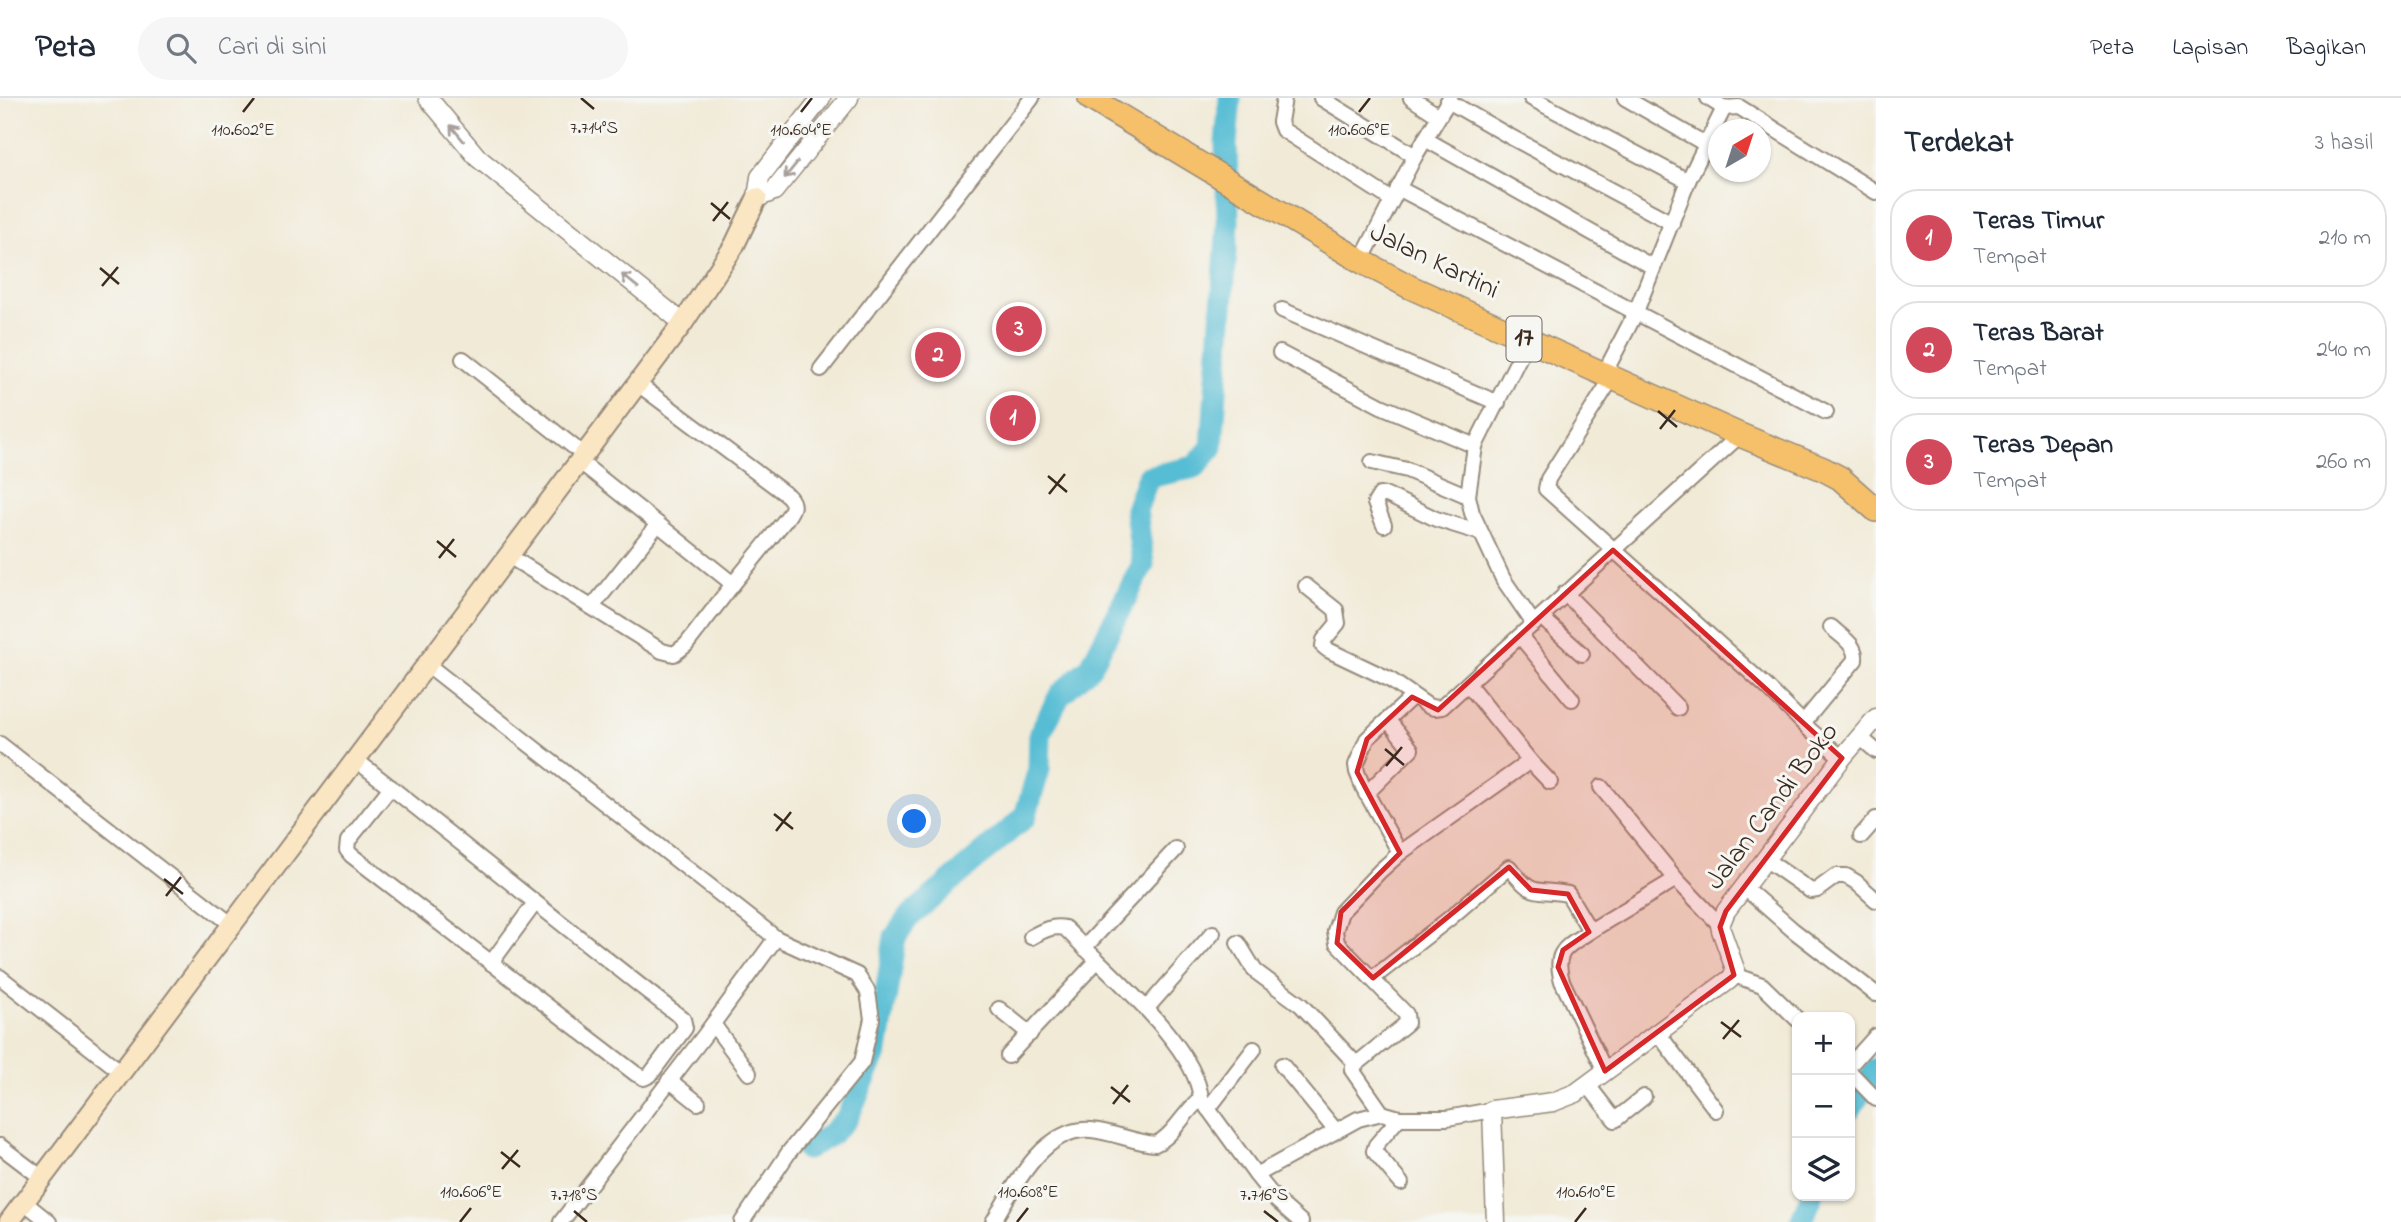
<!DOCTYPE html>
<html lang="id">
<head>
<meta charset="utf-8">
<style>
	:root { --surface:#fff; --page:#f6f6f7; --text:#1f2937; --muted:#747a83; --line:#e0e1e3; --accent:#d1495b }
	body { margin:0; font-family:"Indie Flower",sans-serif; background:var(--page); color:var(--text) }
	.controls { position:absolute; right:21px; bottom:21px; display:grid; overflow:hidden; border-radius:14px; box-shadow:0 2px 5px #0004 }
	.controls button { width:63px; height:63px; display:grid; place-items:center; padding:0; border:0; border-bottom:2px solid var(--line); background:var(--surface); color:var(--text); font:35px sans-serif }
	.compass { position:absolute; left:1708px; top:21px; width:63px; height:63px; border-radius:50%; background:var(--surface); box-shadow:0 2px 5px #0004; rotate:39deg }
	.you { position:absolute; left:915px; top:724px; width:24px; height:24px; margin:-18px; border:5px solid #fff; border-radius:50%; background:#1a73e8; box-shadow:0 0 0 10px #1a73e833 }
	.badge { display:grid; place-items:center; width:46px; height:46px; border-radius:50%; background:var(--accent); color:#fff; font-size:23px; font-weight:700 }
	.pin { position:absolute; translate:-50% -50%; border:4px solid #fff; box-shadow:0 2px 7px #0006 }
	.list { margin:0; padding:0; list-style:none }
	h2 { display:flex; justify-content:space-between; align-items:center; height:91px; margin:0; padding:0 28px; font-size:30px }
	h2 small { font-size:23px; font-weight:400; color:var(--muted) }
	.list li { display:grid; grid-template-columns:46px 1fr auto; gap:21px; align-items:center; box-sizing:border-box; height:98px; margin:0 14px 14px; padding:0 14px; border:2px solid var(--line); border-radius:28px }
	.list b { display:block; font-size:26px; white-space:nowrap }
	.list p { margin:0; font-size:23px; white-space:nowrap; color:var(--muted) }
	.list em { font-size:23px; font-style:normal; color:var(--muted) }
	.icon { flex:none; width:38px; height:38px; fill:none; stroke:currentColor; stroke-width:2; stroke-linecap:round; stroke-linejoin:round }
	.map { position:relative; flex:none; width:1876px; height:1124px; overflow:hidden }
	header { display:flex; align-items:center; gap:42px; box-sizing:border-box; height:98px; padding:0 35px; background:var(--surface); border-bottom:2px solid var(--line) }
	header strong { font-size:33px }
	nav { display:flex; gap:38px; margin-inline-start:auto; font-size:24px }
	.search { width:490px; height:63px; background:var(--page); display:flex; align-items:center; gap:18px; box-sizing:border-box; padding:0 24px; border-radius:38px; color:var(--muted); font-size:26px }
	main { display:flex }
	aside { flex:1; background:var(--surface) }
	.map>svg:first-child { display:block }
</style>
</head>
<body>
<header>
<strong>Peta</strong>
<div class="search"><svg class="icon" aria-label="search" viewBox="0 0 24 24"><circle cx="10" cy="10" r="6"/><path d="M15 15l6 6"/></svg>Cari di sini</div>
<nav><a>Peta</a><a>Lapisan</a><a>Bagikan</a></nav>
</header>
<main>
<div class="map">
<svg width="1876" height="1124" viewBox="0 0 1876 1124">
	<rect width="100%" height="100%" fill="#f6f6f2"/>
	<filter id="ink" filterUnits="userSpaceOnUse"><feTurbulence type="fractalNoise" baseFrequency=".0143" numOctaves="2"/><feDisplacementMap in="SourceGraphic" scale="14" xChannelSelector="R" yChannelSelector="G"/><feConvolveMatrix kernelMatrix="1 2 1 2 8 2 1 2 1" color-interpolation-filters="sRGB"/></filter>
	<filter id="wash" filterUnits="userSpaceOnUse"><feTurbulence type="fractalNoise" baseFrequency=".00686" numOctaves="4" result="noise"/><feDisplacementMap in="SourceGraphic" scale="28" xChannelSelector="R" yChannelSelector="G"/><feGaussianBlur stdDeviation="1.57" result="paint"/><feColorMatrix in="noise" values="0 0 0 0 0 0 0 0 0 0 0 0 0 0 0 0 0 1.4 0 .05"/><feComposite in="paint" operator="in"/></filter>
	<g filter="url(#wash)">
		<rect width="100%" height="100%" fill="#f1ead7"/>
		<g fill="none" stroke-linecap="round" stroke-linejoin="round">
			<g stroke="#56bdd4" stroke-width="23">
				<path d="M1850,1011l26,-40"/>
				<path d="M807,1051l24,-15 16,-16 30,-67 18,-114 13,-19 117,-101 14,-48 1,-36 20,-38 31,-29 52,-102 -7,-54 12,-33 47,-10 17,-20 16,-225 -2,-79 4,-45"/>
				<path d="M1801,1124l11,-26"/>
			</g>
		</g>
	</g>
	<g filter="url(#ink)">
		<g fill="none" stroke-linecap="round" stroke-linejoin="round">
			<g stroke="#968a7a" stroke-width="18">
				<g id="minor">
					<path d="M1284,0l-4,24 3,8 109,70"/>
					<path d="M1321,0l94,58"/>
					<path d="M1411,0l28,18"/>
					<path d="M1531,0l157,83"/>
					<path d="M1625,0l82,47"/>
					<path d="M1448,3l61,35 163,87"/>
					<path d="M1724,10l15,-1 137,85"/>
					<path d="M1425,41l228,128"/>
					<path d="M1398,90l428,224"/>
					<path d="M1361,163l54,-105 35,-58"/>
					<path d="M1282,212l216,93"/>
					<path d="M1528,242l-53,106 -7,50 4,17 31,66 31,45"/>
					<path d="M1280,255l101,53 94,40"/>
					<path d="M463,261l121,96"/>
					<path d="M821,271l211,-271"/>
					<path d="M1604,276l31,-60 53,-133 36,-73 -16,-10"/>
					<path d="M1612,280l-64,101 -2,10 222,199 42,42 32,28"/>
					<path d="M638,286l150,112c8,9 5,13 -2,23l-53,65"/>
					<path d="M1372,364l35,8 61,26"/>
					<path d="M1384,427l-9,-22 5,-8h7l49,24 45,14"/>
					<path d="M509,458l153,95 12,3 12,-9 47,-61 -154,-123"/>
					<path d="M1306,488l30,24 2,13 -14,17 -1,6 5,4 61,29 39,27 6,2 8,-1 298,-272"/>
					<path d="M1565,495l113,115"/>
					<path d="M592,509l66,-83"/>
					<path d="M1541,519l41,37"/>
					<path d="M1520,538l52,63"/>
					<path d="M428,567l348,273 -72,98 -143,186"/>
					<path d="M1803,625l52,-63c2,-15 -13,-23 -24,-33"/>
					<path d="M1860,639l16,14"/>
					<path d="M0,646l231,180"/>
					<path d="M356,662c110,86 217,174 327,259l2,9 -35,47 -6,3 -8,-4 -285,-219 -4,-5 1,-9 43,-54"/>
					<path d="M1530,663l20,21"/>
					<path d="M1601,689l75,92 44,46"/>
					<path d="M1366,696l45,-45 -23,-29"/>
					<path d="M1861,738l15,-17"/>
					<path d="M1400,755l-37,-66 -6,-15 -1,-7 11,-26 45,-42"/>
					<path d="M1765,761l46,32 6,-1 19,-14h10l10,6 20,18"/>
					<path d="M1745,790l48,42 83,64"/>
					<path d="M1590,833c-23,16 -37,19 -28,50l43,90"/>
					<path d="M1031,839c11,-6 21,-12 34,-9 38,41 131,115 136,171"/>
					<path d="M1238,845l17,28 46,34 55,59"/>
					<path d="M1084,850l92,-99"/>
					<path d="M491,865l44,-60"/>
					<path d="M1734,877l28,10 35,34"/>
					<path d="M0,879l120,94"/>
					<path d="M1373,880l77,-60 59,-51c25,31 23,21 59,27l22,37 86,-52"/>
					<path d="M999,911l31,25"/>
					<path d="M1146,911l67,-76"/>
					<path d="M713,926l36,49"/>
					<path d="M1657,934l59,78"/>
					<path d="M1008,958l89,-95"/>
					<path d="M1282,967l54,66"/>
					<path d="M1850,967l26,-29"/>
					<path d="M1850,974l26,27"/>
					<path d="M669,982l29,23"/>
					<path d="M1587,986l28,36 29,-23"/>
					<path d="M1208,1011l46,-60"/>
					<path d="M1382,1015l-30,-43 1,-3 54,-44 -1,-9 -69,-71 -2,-12 6,-19 39,-41 20,-18 130,-92 -62,-77"/>
					<path d="M1399,1020l-23,27 -2,6 27,32"/>
					<path d="M0,1048l42,32"/>
					<path d="M1256,1077l20,25 25,22"/>
					<path d="M24,1104l25,20"/>
					<path d="M742,1124l47,-70 73,-90 10,-43 -4,-27 -11,-17 -81,-37"/>
					<path d="M993,1124c20,-34 51,-96 98,-92 22,2 42,12 64,14 19,-8 29,-33 46,-45l55,76 102,-56 24,-6 17,5h48l45,-8"/>
				</g>
			</g>
			<g stroke="#968a7a" stroke-width="21">
				<g id="tertiary">
					<path d="M428,0l50,60 205,165"/>
					<path d="M757,100l17,-7 75,-93"/>
					<path d="M757,100l3,-21 61,-79"/>
					<path d="M1496,1124l-4,-112 61,-8 23,-9 153,-113 5,-5 1,-6 -14,-39 -1,-5 6,-14 116,-153 34,-40"/>
				</g>
			</g>
			<g stroke="#968a7a" stroke-width="23">
				<path id="secondary" d="M9,1124l674,-899 51,-77 23,-48"/>
			</g>
			<g stroke="#968a7a" stroke-width="26">
				<path id="trunk" d="M1090,0l271,163 49,26 118,53 212,95 83,34 17,9 36,32"/>
			</g>
			<use href="#minor" stroke="#fff" stroke-width="14"/>
			<use href="#tertiary" stroke="#fff" stroke-width="18"/>
			<use href="#secondary" stroke="#fbe6c4" stroke-width="19"/>
			<use href="#trunk" stroke="#f6c06b" stroke-width="23"/>
		</g>
		<defs><path id="oneway-shaft" d="M-6 0H5M1.5-3L5.5 0L1.5 3" fill="none" stroke-width="1.6" stroke-linecap="round" stroke-linejoin="round" transform="scale(1.75)"/></defs>
		<g stroke="#a79f9a">
			<use href="#oneway-shaft" transform="translate(457 35) rotate(-130)"/>
			<use href="#oneway-shaft" transform="translate(791 72) rotate(129)"/>
			<use href="#oneway-shaft" transform="translate(630 183) rotate(-141)"/>
		</g>
	</g>
	<path fill="#d62828" fill-opacity="0.2" stroke="#d62828" stroke-width="5" stroke-linejoin="round" d="M1613,452l229,208 -116,153 -6,16 14,48 -129,96 -47,-104 5,-17 26,-18 -21,-38 -37,-4 -22,-23 -136,111 -36,-35 4,-31 59,-59 -43,-81 10,-33 45,-42 26,13z"/>
	<path fill="none" stroke="#3b2a1e" stroke-width="2.5" d="M581,0l13,11M243,14l11,-14M801,14l11,-14M1359,14l11,-14M711,105l19,16M713,123l15,-19M100,170l19,16M102,188l16,-19M1658,313l19,16M1660,331l15,-19M1048,378l19,16M1049,396l16,-20M437,443l19,16M439,460l15,-19M1385,651l19,16M1386,668l16,-19M774,716l19,15M776,733l15,-19M164,781l19,15M166,798l15,-19M1721,924l20,15M1723,941l16,-19M1111,989l19,15M1113,1006l15,-19M501,1054l19,15M502,1071l16,-19M574,1113l13,11M1264,1113l14,11M460,1124l11,-14M1017,1124l11,-14M1575,1124l11,-14"/>
	<g text-anchor="middle" dominant-baseline="central" stroke-width="6" stroke-linejoin="round" paint-order="stroke">
		<rect fill="#f6f6f2" stroke="#73675e" stroke-width="2" x="1506.5" y="218.5" width="35" height="45" rx="5"/>
		<g font-size="26" font-weight="bold" fill="#3b2a1e">
			<text x="1524" y="241">17</text>
		</g>
		<g font-size="28" fill="#3b2a1e" stroke="#f6f6f2">
			<text transform="translate(1434 164) rotate(26)">Jalan Kartini</text>
			<text transform="translate(1773 709) rotate(-53)">Jalan Candi Boko</text>
		</g>
	</g>
	<g font-size="18" text-anchor="middle" fill="#3b2a1e" stroke="#f6f6f2" stroke-width="6" stroke-linejoin="round" paint-order="stroke">
		<text x="594" y="35">7.714°S</text>
		<text x="243" y="37">110.602°E</text>
		<text x="1359" y="37">110.606°E</text>
		<text x="801" y="37">110.604°E</text>
		<text x="471" y="1099">110.606°E</text>
		<text x="1028" y="1099">110.608°E</text>
		<text x="1586" y="1099">110.610°E</text>
		<text x="574" y="1102">7.718°S</text>
		<text x="1264" y="1102">7.716°S</text>
	</g>
</svg>
<div class="controls">
<button>+</button>
<button>−</button>
<button><svg class="icon" aria-label="layers" viewBox="0 0 24 24"><path d="M12 4l9 5-9 5-9-5zM3 14l9 5 9-5"/></svg></button>
</div>
<svg class="compass" viewBox="-18 -18 36 36"><path d="M0-13l5 13h-10z" fill="#e53935"/><path d="M0 13l5-13h-10z" fill="#747a83"/></svg>
<div class="you"></div>
<div class="pin badge" style="left:1013px;top:320px">1</div>
<div class="pin badge" style="left:938px;top:257px">2</div>
<div class="pin badge" style="left:1019px;top:231px">3</div>
</div>
<aside>
<h2>Terdekat<small>3 hasil</small></h2>
<ul class="list">
<li><span class="badge">1</span><div><b>Teras Timur</b><p>Tempat</p></div><em>210 m</em></li>
<li><span class="badge">2</span><div><b>Teras Barat</b><p>Tempat</p></div><em>240 m</em></li>
<li><span class="badge">3</span><div><b>Teras Depan</b><p>Tempat</p></div><em>260 m</em></li>
</ul>
</aside>
</main>
</body>
</html>
